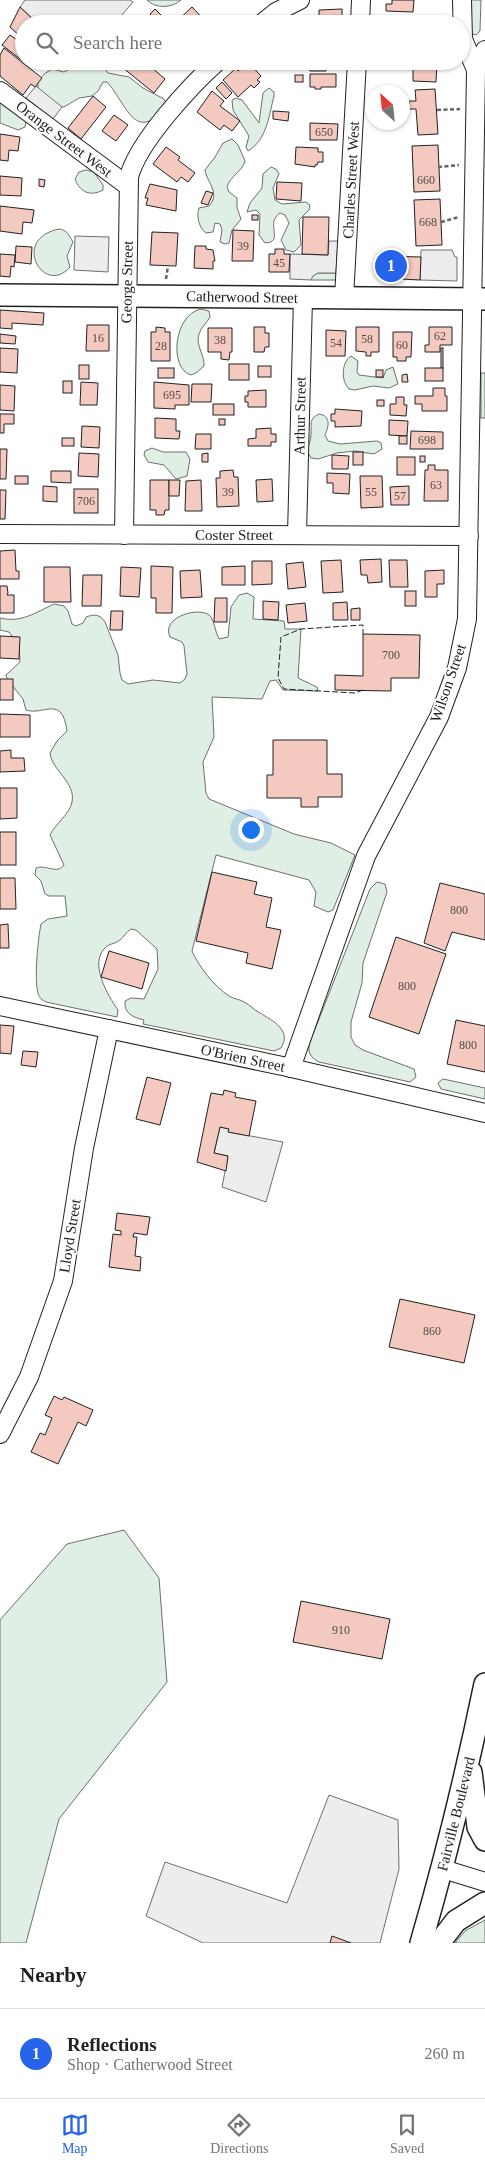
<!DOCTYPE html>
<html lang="en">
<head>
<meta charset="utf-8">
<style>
	:root { --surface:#fff; --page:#f2f2f2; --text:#202124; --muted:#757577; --line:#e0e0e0; --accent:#2563eb }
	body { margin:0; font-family:Georgia,serif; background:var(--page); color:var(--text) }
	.compass { position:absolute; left:365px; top:85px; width:45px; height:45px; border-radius:50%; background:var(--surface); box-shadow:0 1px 4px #0004; rotate:333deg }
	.you { position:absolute; left:250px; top:829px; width:18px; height:18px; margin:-12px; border:4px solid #fff; border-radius:50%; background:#1a73e8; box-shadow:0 0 0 8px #1a73e833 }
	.badge { display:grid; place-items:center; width:32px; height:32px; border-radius:50%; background:var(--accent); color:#fff; font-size:16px; font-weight:700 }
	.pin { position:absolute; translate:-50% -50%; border:2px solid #fff; box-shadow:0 1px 5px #0006 }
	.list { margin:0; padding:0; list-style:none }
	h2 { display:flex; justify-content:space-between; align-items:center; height:65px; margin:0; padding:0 20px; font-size:21px }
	h2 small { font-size:16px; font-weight:400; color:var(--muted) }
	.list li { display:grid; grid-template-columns:32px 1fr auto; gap:15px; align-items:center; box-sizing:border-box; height:90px; padding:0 20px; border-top:1px solid var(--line) }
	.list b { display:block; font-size:19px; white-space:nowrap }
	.list p { margin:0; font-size:16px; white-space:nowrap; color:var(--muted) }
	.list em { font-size:16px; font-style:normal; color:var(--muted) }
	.icon { flex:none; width:28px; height:28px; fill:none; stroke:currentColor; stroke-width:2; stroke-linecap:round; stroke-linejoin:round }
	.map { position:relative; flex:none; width:485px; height:1943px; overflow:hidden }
	.search { position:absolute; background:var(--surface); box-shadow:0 1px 4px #0004; left:15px; right:15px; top:15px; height:55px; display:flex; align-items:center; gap:12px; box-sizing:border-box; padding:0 18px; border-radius:28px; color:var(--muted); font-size:19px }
	.sheet { height:155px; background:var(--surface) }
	nav { display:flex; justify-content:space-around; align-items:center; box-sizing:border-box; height:70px; border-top:1px solid var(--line); background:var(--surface); font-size:14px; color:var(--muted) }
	nav a { display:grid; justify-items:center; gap:2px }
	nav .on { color:var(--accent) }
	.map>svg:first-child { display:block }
</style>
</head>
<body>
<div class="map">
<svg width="485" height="1943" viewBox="0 0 485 1943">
	<rect width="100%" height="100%" fill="#fff"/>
	<g fill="#e0efe3" stroke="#6f6f6f">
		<path d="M147,0h34c-9,8 -25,9 -34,0z"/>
		<path d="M469,0h12l-1,31 -4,4 -4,-1z"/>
		<path d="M84,61h16l8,12 21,4 14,11 21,11 3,6c-32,41 -40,-1 -60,-23h-4l-5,9 -6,5 -13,2 -15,9h-6l-20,-16v-9l6,-8 8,-5 12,3z"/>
		<path d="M269,88l5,4v4c-5,19 -7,44 -26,55l-2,-4 3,-11 -16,-26 -1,-10 4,-2 6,2 17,23 4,-30z"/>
		<path d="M0,100l23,17 3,4 -1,6 -7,3 -18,-7z"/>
		<path d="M232,139l6,6 7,16c-3,11 -15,15 -18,26l2,5 8,6v10l4,11 -9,11 -3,13 -4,1 -5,-2 2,-12 -2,-6 -5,-1 -2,9 -7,1c-7,-5 -10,-17 -7,-25l10,-2c12,-13 -2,-23 -4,-36l10,-13 8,-14z"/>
		<path d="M271,167l5,2 3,5 -6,14 2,12 7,4 24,-2 4,3 -1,5 -10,10 2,25 -7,7 -8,-2 -5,-10 8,-17 -4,-8 -5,-2c-11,8 -4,16 -6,26l-3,3 -6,1 -6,-8 1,-21 -4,-4 -9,2 3,-9 12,-15 1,-14z"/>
		<path d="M86,170l8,2 9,13v5c-13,7 -23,2 -28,-11l4,-7z"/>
		<path d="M59,229c8,1 10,6 14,13l-6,14 3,11c-26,30 -60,-28 -11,-38z"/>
		<path d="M318,273h18v7h-25l1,-4z"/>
		<path d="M201,309l8,2 1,6c-3,6 -9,10 -11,17 -4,11 6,21 5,32l-8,7 -5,2c-22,-6 -18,-60 10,-66z"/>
		<path d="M351,356l7,5 -1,11 2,3 24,3 3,-8 7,-3 5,17 -9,4 -16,-2 -18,4 -6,-1c-8,-8 -8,-26 2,-33z"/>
		<rect x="481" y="373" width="4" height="45"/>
		<path d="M319,414c12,2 10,12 6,21l3,6 12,3 37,-3 4,2 1,6 -8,5 -19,-3 -18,2 -19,6 -7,-1 -4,-7c1,-5 4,-10 4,-16 1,-10 -3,-16 8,-21z"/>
		<path d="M152,448l11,4h23l4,7 -3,17 -11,3 -12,-14 -16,-3 -4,-7 1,-4z"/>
		<path d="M247,593l7,4 -1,22 31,2 1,8h16l-3,49 19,9 1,4 -35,-1 -7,-10 -6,1 -8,18 -50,-2 2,40 -11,25 3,31 3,6 85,35 37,9 24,12 -22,55 -5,2 -14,-6 2,-14 -7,-12 -93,-25 -24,96c7,16 22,35 37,45 5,3 10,3 15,6 6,3 10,8 16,11 13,8 32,17 21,35l-7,3 -131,-27 1,-4c-11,-3 -20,-6 -19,-19l6,-3 13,1 14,-30 -1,-20 -21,-19 -5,-1c-5,3 -7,8 -11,11 -4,4 -10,3 -14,7 -18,15 2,49 12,63l-1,7 -71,-15c-4,-2 -7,-4 -8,-9 -4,-14 0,-54 3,-69l7,-5 19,-3 -2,-20h-16l-4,-2 -4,-13 -6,-6 1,-7c10,-4 21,7 28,-3l-14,-30c5,-11 20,-21 22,-33 4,-20 -20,-31 -22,-49l7,-12 10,-10c-5,-37 -23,-15 -41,-21l-3,-11 -16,-20 -1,-4 14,-13 -1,-16 -10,-14 -9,-2v-12c21,5 35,-5 54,-14l10,2 4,5 4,13 4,2 7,-3 3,-6c8,-3 14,-3 19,5l13,33 2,18 2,7 6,4 25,-4 27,3 5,-4 2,-5 -3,-28 -2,-4 -12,-5c-10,-21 33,-32 41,-20 4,6 4,15 8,22l9,-2 3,-30 8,-12z"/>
		<path d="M377,882l8,2 2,8 -24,71 -1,20 -11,39v15l4,8 8,5 51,19 2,8 -6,5 -91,-20c-9,-5 -12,-10 -9,-20l60,-153z"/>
		<path d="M443,1079l42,9v11l-44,-10 -3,-6z"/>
		<path d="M124,1530l35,48 8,104 -108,137 -33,124h-26v-323l67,-76z"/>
		<path d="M485,1920v23h-30l10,-12z"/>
	</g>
	<g fill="#ededed" stroke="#6f6f6f">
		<path d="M25,0h105l3,2 -19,22h-65l-5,-5 -8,3 -16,-15z"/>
		<path d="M36,86l26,21 -9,12 -27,-21z"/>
		<path d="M75,236l34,1 -1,35 -34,-2z"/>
		<path d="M329,241h9l-2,32h-18l-5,3 -2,4 -21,-1v-25l38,1z"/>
		<path d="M421,250h31l3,7h2v24l-37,-1z"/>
		<path d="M220,1127l9,2v3l54,10 -17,60 -44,-15 6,-31 -14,-3z"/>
		<path d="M329,1795l69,25 1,49 -19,74h-177l-57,-27 19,-54 122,41z"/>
	</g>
	<g fill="#f3c9c0" stroke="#222">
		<path d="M392,0h22l-1,12 -27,-1v-7h6z"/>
		<path d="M20,7l18,17h-14v16l-14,-13z"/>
		<path d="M192,7l16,17h-30l-2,-2z"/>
		<path d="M155,9l7,7 -5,5 -7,-7z"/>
		<path d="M342,9v15h-23v-14z"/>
		<path d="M10,35l14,10v16h7l-3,4 -26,-20z"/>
		<path d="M4,48l38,30 -7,9 -4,-3 -8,11 -23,-19v-21z"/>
		<path d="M118,61h26l21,18 -11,14 -37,-30z"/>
		<path d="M156,61h11l-3,6z"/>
		<path d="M309,61h17v10h-16z"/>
		<path d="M413,61h24l-1,21 -23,-1z"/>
		<path d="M248,62l13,14 -4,4 3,2 -6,6 -3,-3 -13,12 -15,-17 13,-12 2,3z"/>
		<path d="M310,74h26v13h-15v2h-6v-2h-5z"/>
		<rect x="295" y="75" width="8" height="7"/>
		<path d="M222,82l10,11 -6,6 -10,-11z"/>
		<path d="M435,89l3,45 -20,1 -2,-26h-7v-8h7l-1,-11z"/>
		<path d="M212,91l12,10 -4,5 20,15 -8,10 -8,-6 -4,5 -23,-18z"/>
		<path d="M93,96l13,11 -25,32 -13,-11z"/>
		<path d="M273,111l16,1 -1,9 -15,-2z"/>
		<path d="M114,115l14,10 -12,16 -14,-10z"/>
		<path d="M310,123l28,1 -1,16h-27z"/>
		<path d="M0,134l20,3 -2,14 -9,-1 -1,11 -8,-1z"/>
		<path d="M438,145l2,46 -26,1 -2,-46z"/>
		<path d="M166,147l14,10 -2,3 17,13 -7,9 -7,-5 -4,5 -24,-18z"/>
		<path d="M296,147l22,1v4h5v10h-5l-1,3h-2v2l-20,-3z"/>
		<path d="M0,176l22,2 -1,18 -21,-1z"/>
		<path d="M39,179l6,1 -1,7 -5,-1z"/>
		<path d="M277,182l25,1 -1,18 -25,-2z"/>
		<path d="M150,184l27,6 -1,21 -30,-6 2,-7h-3z"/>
		<path d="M206,191l7,2 -5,12 -7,-2z"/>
		<path d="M440,199l2,46 -26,1 -2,-46z"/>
		<path d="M0,206l34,4 -2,13 -9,-1 -1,12 -22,-3z"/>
		<rect x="252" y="215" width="6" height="5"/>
		<path d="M303,217h26l-1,38 -26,-1z"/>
		<path d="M233,230l21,1 -1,30h-21z"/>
		<path d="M152,232l26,1 -2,33 -26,-1z"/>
		<path d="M16,246l16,1 -1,17 -16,-2z"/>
		<path d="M195,246h11v3l7,1 2,11h-2v8l-19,-1z"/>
		<path d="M275,249h9v5h6l-1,18h-20v-18h6z"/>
		<path d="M0,254l15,1 -1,12 -3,-1 -1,11 -10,-1z"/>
		<path d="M382,256l39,1 -1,23 -20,-1v-4h-11v4l-5,-1v-4h-3z"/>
		<path d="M0,310l44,3 -1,12 -31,-2v6l-12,-1z"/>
		<path d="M87,325h22v26h-23z"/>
		<path d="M156,327l9,1v4h5v29h-19v-29h5z"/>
		<path d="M254,327h11v6h4v14h-4l-1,5h-10z"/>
		<path d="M356,327h23v25h-8v4h-5v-4l-10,-1z"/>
		<path d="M429,327h23v18h-12v7h-15v-7h4z"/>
		<path d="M208,328h24v24h-2l-1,8 -8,-1v-7h-13z"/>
		<path d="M326,330l20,1 -1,25h-19z"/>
		<path d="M393,332h19l-1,25h-5v4h-9v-4h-4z"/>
		<path d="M0,334l16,2 -1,8 -15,-1z"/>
		<path d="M0,348l18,1 -1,24 -17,-1z"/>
		<rect x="441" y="348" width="2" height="20"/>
		<rect x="229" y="364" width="20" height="16"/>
		<rect x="79" y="365" width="10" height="14"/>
		<rect x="258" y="366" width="13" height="11"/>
		<rect x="158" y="368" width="16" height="10"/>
		<rect x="425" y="368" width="18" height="13"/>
		<rect x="376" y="370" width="7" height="7"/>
		<path d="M407,374l1,8h-6v-7z"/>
		<rect x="63" y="381" width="9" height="12"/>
		<path d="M81,382l17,1 -1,22h-17z"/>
		<path d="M154,382l35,3v20h-14v4l-21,-1z"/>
		<path d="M192,384h20l-1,18h-20z"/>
		<path d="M0,385l15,1 -1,25 -14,-1z"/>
		<path d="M433,388h12v8h2v15h-25v-7h-7v-8h18z"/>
		<path d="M266,390v17h-18v-5h-3v-6h3v-5z"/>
		<path d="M396,397h8v8h3l-1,11 -16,-1v-11h6z"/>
		<rect x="377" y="400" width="7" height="6"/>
		<rect x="213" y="404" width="21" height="11"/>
		<path d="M335,409l27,2 -1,15 -26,1v-6h-4v-7h4z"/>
		<path d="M0,414h14v10h-10v9h-4z"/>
		<path d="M155,418l21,1v12h4l-1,8 -24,-1z"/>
		<rect x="219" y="419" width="6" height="6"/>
		<path d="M389,420l19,1 -1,15 -18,-1z"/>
		<path d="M82,426l18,1 -1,21 -18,-1z"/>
		<path d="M271,428v6h5v8h-5v4h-23v-7l8,-1v-9z"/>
		<path d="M411,431l32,1v17h-33z"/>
		<path d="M196,434h15v15h-16z"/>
		<rect x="399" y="436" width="8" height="8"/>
		<rect x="62" y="438" width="12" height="8"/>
		<path d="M0,449h7l-1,30h-6z"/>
		<rect x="353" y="452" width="10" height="13"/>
		<path d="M79,453l20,1 -1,23 -20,-1z"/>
		<path d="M208,453v9h-6v-8z"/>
		<path d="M332,455l17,1 -1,13h-16z"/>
		<rect x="420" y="456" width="5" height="6"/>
		<rect x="397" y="457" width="18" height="18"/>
		<path d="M428,465h7v5h13v31h-24l1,-31h3z"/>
		<path d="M233,470l1,7h4l1,29 -22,1 -1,-29h4v-7z"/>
		<path d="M51,471h20v12l-20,-1z"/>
		<path d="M327,473l23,1 -1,20 -16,-1v-10h-6z"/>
		<rect x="15" y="476" width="13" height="8"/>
		<path d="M360,476h22l1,31 -22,1z"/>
		<path d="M272,479l1,22 -16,1 -1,-22z"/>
		<path d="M150,480h19v30h-4l-1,5h-8v-5h-6z"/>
		<path d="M169,480h11l-1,16h-10z"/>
		<path d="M201,480l1,31h-17l1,-30z"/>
		<path d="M43,486l14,1v15l-14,-1z"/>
		<path d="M409,486v19h-18l-1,-18z"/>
		<rect x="74" y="489" width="24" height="24"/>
		<path d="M0,490h6l-1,29h-5z"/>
		<path d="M15,550l1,21h3v8h-19v-28z"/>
		<path d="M381,559l1,23 -14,1 -1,-8h-6l-1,-15z"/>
		<path d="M341,560l2,32 -20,1 -2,-32z"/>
		<path d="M389,560h18l1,27h-18z"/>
		<path d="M252,561h20v23l-20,1z"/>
		<path d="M303,562l3,25 -18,2 -2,-25z"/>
		<path d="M151,566l22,1 -1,46h-16v-15h-5z"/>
		<path d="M245,566v19h-23v-18z"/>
		<path d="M44,567h26l1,35h-27z"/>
		<path d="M121,567l20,1 -2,29 -19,-1z"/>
		<path d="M200,570l2,27 -21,1 -1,-27z"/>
		<path d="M444,570v14h-7v13h-12v-26z"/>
		<path d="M83,575h19l-1,31h-19z"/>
		<path d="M0,586h7l1,7 -1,2h7v18h-14z"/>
		<rect x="405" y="591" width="11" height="15"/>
		<path d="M215,598h12v24h-13z"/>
		<path d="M263,601l16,1 -1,18 -15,-1z"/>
		<path d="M347,602l1,18h-15v-17z"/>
		<path d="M305,603l2,18 -19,2 -2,-18z"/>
		<path d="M360,608v12h-9v-11z"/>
		<path d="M111,611h12l-1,19h-12z"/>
		<path d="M363,634l57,1 -1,43h-28v13l-56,-1v-15l28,1z"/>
		<path d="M0,636l20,1 -1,22 -19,-1z"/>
		<rect x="0" y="679" width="13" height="21"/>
		<path d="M0,714l30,1v22h-30z"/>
		<path d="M273,740h54v34h15v23h-24v10h-17v-9h-34v-23h6z"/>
		<path d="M11,750v8h13l1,13 -25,1v-21z"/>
		<path d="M0,788h17v30l-17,1z"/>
		<rect x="0" y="832" width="16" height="33"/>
		<path d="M212,872l45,10 -3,12 18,4 -6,29 15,3 -9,39 -26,-6 2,-10 -52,-12z"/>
		<path d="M0,878h15l1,31h-16z"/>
		<path d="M440,883l45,11v46l-33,-8 -7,19 -21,-8z"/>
		<path d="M8,924l1,24h-9v-23z"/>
		<path d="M396,937l50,17 -27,80 -50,-17z"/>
		<path d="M109,951l40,12 -7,26 -41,-12z"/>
		<path d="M456,1020l29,6v46l-38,-8z"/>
		<path d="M0,1025l14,1 -3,28 -11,-1z"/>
		<path d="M23,1051l15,1 -2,15 -15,-2z"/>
		<path d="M147,1077l24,6 -11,42 -24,-6z"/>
		<path d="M224,1090l12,3 -1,4 21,4 -7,35 -21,-4 1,-3 -9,-2 -6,26 14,3 -2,15 -29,-9 14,-69 12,2z"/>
		<path d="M117,1213l33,4 -3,18 -13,-2 -1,4h4l-2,19 6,1 -1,14 -31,-4 4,-33 8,1v-4l-6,-1z"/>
		<path d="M400,1299l75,16 -11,48 -75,-16z"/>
		<path d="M54,1396l8,4 2,-3 29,13 -7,16 -8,-4 -20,42 -27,-12 9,-19 5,2 7,-17 -7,-3z"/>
		<path d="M301,1601l89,18 -8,40 -89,-17z"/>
		<path d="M332,1936l19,7h-21z"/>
	</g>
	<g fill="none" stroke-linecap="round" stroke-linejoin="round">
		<g stroke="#222" stroke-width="20">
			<g id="minor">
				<path d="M261,24l15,-12 24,-12"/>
				<path d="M360,24l1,-24"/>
				<path d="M476,70l9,-20"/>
				<path d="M0,91l128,95"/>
				<path d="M344,298l13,-237"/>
				<path d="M0,534l469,2"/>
				<path d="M124,535l5,-358c9,-35 61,-91 89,-116"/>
				<path d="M297,535l6,-237"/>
				<path d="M0,1006l287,61 198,46"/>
				<path d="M291,1068l75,-212 73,-139 18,-49 10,-49 9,-549 -13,-31 -1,-39"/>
				<path d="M0,1434l29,-57 34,-96 21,-133 25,-119"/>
				<path d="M443,1869l42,13"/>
			</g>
		</g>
		<g stroke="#222" stroke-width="24">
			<g id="major">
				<path d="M0,295l485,4"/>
				<path d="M471,1772l7,55 7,13"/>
				<path d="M421,1943c25,-86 46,-172 64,-259"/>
				<path d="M439,1943l17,-22 29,-18"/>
			</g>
		</g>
		<g stroke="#646464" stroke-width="2.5" stroke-dasharray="4 2.5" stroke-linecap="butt">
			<path d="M437,110l23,-1"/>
			<path d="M438,167l21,-2"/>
			<path d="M441,222l18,-5"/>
			<path d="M166,279l2,-13"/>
		</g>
		<use href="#minor" stroke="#fff" stroke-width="18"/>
		<use href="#major" stroke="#fff" stroke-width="21"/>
		<path stroke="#222" stroke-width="1" stroke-dasharray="6 2.5" stroke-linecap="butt" d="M363,690l-8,3 -71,-4 -6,-11 3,-41 20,-8 62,-4v9"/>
	</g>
	<g text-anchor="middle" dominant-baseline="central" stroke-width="4" stroke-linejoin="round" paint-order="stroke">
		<g font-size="12" fill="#564c4a">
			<text x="324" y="132">650</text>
			<text x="426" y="180">660</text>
			<text x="428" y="222">668</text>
			<text x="243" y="246">39</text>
			<text x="279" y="263">45</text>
			<text x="440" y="336">62</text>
			<text x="98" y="338">16</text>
			<text x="367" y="339">58</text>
			<text x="220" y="340">38</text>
			<text x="336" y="343">54</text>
			<text x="402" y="345">60</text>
			<text x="161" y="346">28</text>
			<text x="172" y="395">695</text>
			<text x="427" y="440">698</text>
			<text x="436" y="485">63</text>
			<text x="228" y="492">39</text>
			<text x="371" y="492">55</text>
			<text x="400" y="496">57</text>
			<text x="86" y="501">706</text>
			<text x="391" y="655">700</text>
			<text x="459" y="910">800</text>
			<text x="407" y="986">800</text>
			<text x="468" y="1045">800</text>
			<text x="432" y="1331">860</text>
			<text x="341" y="1630">910</text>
		</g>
		<g font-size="15" fill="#222" stroke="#fff">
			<text transform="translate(64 139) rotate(37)">Orange Street West</text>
			<text transform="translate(351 180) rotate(-87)">Charles Street West</text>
			<text transform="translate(127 282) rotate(-89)">George Street</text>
			<text transform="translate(242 297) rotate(1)">Catherwood Street</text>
			<text transform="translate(300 416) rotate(-89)">Arthur Street</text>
			<text x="234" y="535">Coster Street</text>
			<text transform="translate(448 683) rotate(-71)">Wilson Street</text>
			<text transform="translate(243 1058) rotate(12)">O'Brien Street</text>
			<text transform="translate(70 1236) rotate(-81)">Lloyd Street</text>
			<text transform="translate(456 1814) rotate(-76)">Fairville Boulevard</text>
		</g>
	</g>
</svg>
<svg class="compass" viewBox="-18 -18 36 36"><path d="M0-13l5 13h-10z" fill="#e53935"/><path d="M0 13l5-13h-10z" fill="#757577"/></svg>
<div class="you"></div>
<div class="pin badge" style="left:391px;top:266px">1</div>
<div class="search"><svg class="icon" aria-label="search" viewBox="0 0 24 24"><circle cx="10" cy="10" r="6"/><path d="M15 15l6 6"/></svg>Search here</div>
</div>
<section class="sheet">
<h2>Nearby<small></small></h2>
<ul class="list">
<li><span class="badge">1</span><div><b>Reflections</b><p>Shop · Catherwood Street</p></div><em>260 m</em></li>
</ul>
</section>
<nav>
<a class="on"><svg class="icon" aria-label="map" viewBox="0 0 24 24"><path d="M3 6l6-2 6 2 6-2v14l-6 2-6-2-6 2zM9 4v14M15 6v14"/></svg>Map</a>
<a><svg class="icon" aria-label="directions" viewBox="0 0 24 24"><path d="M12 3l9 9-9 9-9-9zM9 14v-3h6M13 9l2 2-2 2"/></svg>Directions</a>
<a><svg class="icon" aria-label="saved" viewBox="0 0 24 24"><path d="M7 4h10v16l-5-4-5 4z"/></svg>Saved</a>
</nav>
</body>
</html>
